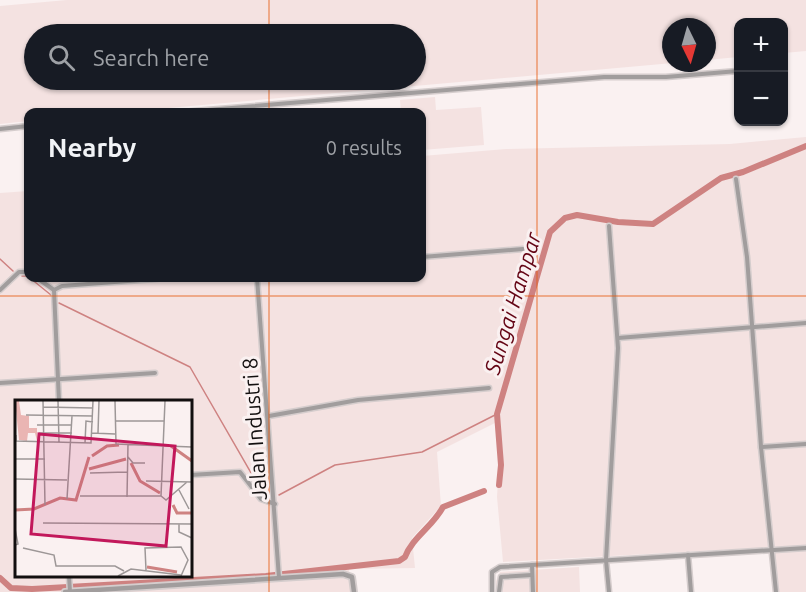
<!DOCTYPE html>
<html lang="en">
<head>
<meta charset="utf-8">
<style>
	:root { --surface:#171b24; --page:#242831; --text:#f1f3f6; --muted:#9ea1a6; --line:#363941 }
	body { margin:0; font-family:Ubuntu,sans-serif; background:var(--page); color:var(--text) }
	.controls { position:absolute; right:18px; top:18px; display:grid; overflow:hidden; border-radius:12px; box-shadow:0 2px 4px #0004 }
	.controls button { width:54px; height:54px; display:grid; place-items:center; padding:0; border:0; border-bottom:2px solid var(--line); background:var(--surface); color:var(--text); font:30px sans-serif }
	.compass { position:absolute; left:662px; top:18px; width:54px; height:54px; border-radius:50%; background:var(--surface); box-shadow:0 2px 4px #0004; rotate:175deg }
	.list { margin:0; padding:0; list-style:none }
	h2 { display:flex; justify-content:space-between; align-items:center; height:78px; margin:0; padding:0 24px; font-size:26px }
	h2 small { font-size:20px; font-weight:400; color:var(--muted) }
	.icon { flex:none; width:33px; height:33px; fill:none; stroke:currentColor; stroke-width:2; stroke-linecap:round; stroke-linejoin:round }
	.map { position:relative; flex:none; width:806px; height:592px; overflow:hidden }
	.search { position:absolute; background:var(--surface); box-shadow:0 2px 4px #0004; left:24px; top:24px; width:402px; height:66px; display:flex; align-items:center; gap:15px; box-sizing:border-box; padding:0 21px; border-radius:33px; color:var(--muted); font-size:22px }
	.panel { position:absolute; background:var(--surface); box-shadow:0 2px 4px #0004; left:24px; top:108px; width:402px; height:174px; border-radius:12px }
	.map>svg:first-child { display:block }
</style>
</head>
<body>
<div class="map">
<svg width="806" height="592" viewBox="0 0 806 592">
	<rect width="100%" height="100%" fill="#faf1f1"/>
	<g fill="#f4e2e1" fill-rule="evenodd">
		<path d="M67,0h739v51l-22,2v-31h-46v35l-31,3v-33h-36v36h2l-550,49h-95v9l-28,3v-118zM34,34h382v46h-382z"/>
		<path d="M435,97l1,13 45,-3 3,38 -62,5v-38h-21l-1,-12z"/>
		<path d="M806,137v455h-27l-5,-45 -271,15 -6,-65 2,-34 -4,-40 -58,29 4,54 -29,32 3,30 -66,1 2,23h-351v-399l28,-2v87h394v-122l84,-7 224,-5zM16,402h174v174h-174z"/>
		<path d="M579,567l1,25h-84v-11l4,-9z"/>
	</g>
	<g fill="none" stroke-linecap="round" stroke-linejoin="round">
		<g stroke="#ce8281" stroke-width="1.5">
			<path d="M0,259l13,12"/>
			<path d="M22,276h6"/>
			<path d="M30,278l21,17"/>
			<path d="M59,303l131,64 72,125 9,3"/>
			<path d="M279,495l56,-30 87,-13 75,-38"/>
		</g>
		<g stroke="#ce8281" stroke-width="6">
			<path d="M499,485l2,-20 -4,-51 53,-182 15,-14 12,-3 41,7 35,2 68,-46 22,-6 63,-26"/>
			<path d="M0,578l11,10 21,1 234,-13 133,-15 6,-4c7,-19 28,-31 38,-50l41,-16"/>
		</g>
		<g stroke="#d5cdcd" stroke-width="7">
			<g id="minor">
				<path d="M183,112l421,-35h62l72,-6"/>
				<path d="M0,129l28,-3"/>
				<path d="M736,179l11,78 14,190 15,145"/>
				<path d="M609,226l9,122 -12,212 3,32"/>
				<path d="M422,257l113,-9"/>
				<path d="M37,278l17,12"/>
				<path d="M257,278l22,300"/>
				<path d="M0,290l19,-18h9"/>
				<path d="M54,290l8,-4 105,-8"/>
				<path d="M54,290l5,112"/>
				<path d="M618,338l188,-15"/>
				<path d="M0,383l155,-10"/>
				<path d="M269,416l89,-16 131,-12"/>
				<path d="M761,447l45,-3"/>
				<path d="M190,475l50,-3 21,27 14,5"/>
				<path d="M688,555l3,37"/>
				<path d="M532,565l1,27"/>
				<path d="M69,576l1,16"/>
				<path d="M492,592v-20l8,-5 306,-19"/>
				<path d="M499,592l2,-15 31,-2"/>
			</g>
		</g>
		<g stroke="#d5cdcd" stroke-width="8">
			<path id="tertiary" d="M65,592l278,-18 9,3 2,15"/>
		</g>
		<use href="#minor" stroke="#a19d9d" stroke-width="4"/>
		<use href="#tertiary" stroke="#a19d9d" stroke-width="4.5"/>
	</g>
	<path fill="none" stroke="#e8590c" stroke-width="1.5" stroke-opacity="0.55" d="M269,0v34M537,0v592M269,80v32M269,278v314M0,296h806"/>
	<g text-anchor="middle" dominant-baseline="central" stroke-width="6" stroke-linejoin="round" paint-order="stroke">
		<g font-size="21" fill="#120f0f" stroke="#faf1f1">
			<text transform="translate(254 429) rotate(-94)">Jalan Industri 8</text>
		</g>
		<g font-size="22" font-style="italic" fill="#640515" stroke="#faf1f1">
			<text transform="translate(512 303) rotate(-73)">Sungai Hampar</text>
		</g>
	</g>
	<g transform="translate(15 400)">
		<rect width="177" height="177" fill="#faf1f1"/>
		<path d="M0,1h4l2,14 8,1v12h8v13l-2,-8h-7l-1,8 -8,-1z" fill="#eab5b3"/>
		<path fill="none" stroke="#ce8281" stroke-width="3" d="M156,46l21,15M77,56l15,-10 12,-1M116,63l9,18 20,12M74,69l37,-10M158,105l4,8h15M0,110l19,-1 26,-11 16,2 13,-43M132,167l30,5"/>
		<path fill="none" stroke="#9d9797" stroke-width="1.5" d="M28,1l2,104M43,1l1,41M100,1l1,43 76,3M28,7l50,1M11,15l67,1M100,21h49M22,25h35M24,33h33M77,33l23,1M83,33l1,-32M1,35v6l75,2 2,-42M70,43l1,-22 7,1M113,57l5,6h12M0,59h30M75,73l37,-1M0,79l52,1M131,81l46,1M164,90l10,19M65,96h81l5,4 21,-18M146,96l4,-95M112,97l1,-53M52,99l5,-83M28,123l149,1M164,124v8l13,6M0,129l3,15 -3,1M8,148l31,7 2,11h59l9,5M131,170l-1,-22 36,-1 7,13 -7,16M103,176l13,-7 50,6"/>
		<path fill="#c2185b" fill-opacity="0.15" stroke="#c2185b" stroke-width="3" d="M24,34l136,12 -9,100 -135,-12z"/>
		<rect width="177" height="177" fill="none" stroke="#120f0f" stroke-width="3"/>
	</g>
</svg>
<div class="controls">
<button>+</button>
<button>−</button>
</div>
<svg class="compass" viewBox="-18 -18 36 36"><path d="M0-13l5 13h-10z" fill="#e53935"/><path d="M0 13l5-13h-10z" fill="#9ea1a6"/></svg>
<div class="search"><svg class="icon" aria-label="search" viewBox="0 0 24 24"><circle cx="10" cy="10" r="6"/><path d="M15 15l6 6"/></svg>Search here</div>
<section class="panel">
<h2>Nearby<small>0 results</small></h2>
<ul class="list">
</ul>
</section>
</div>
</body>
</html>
